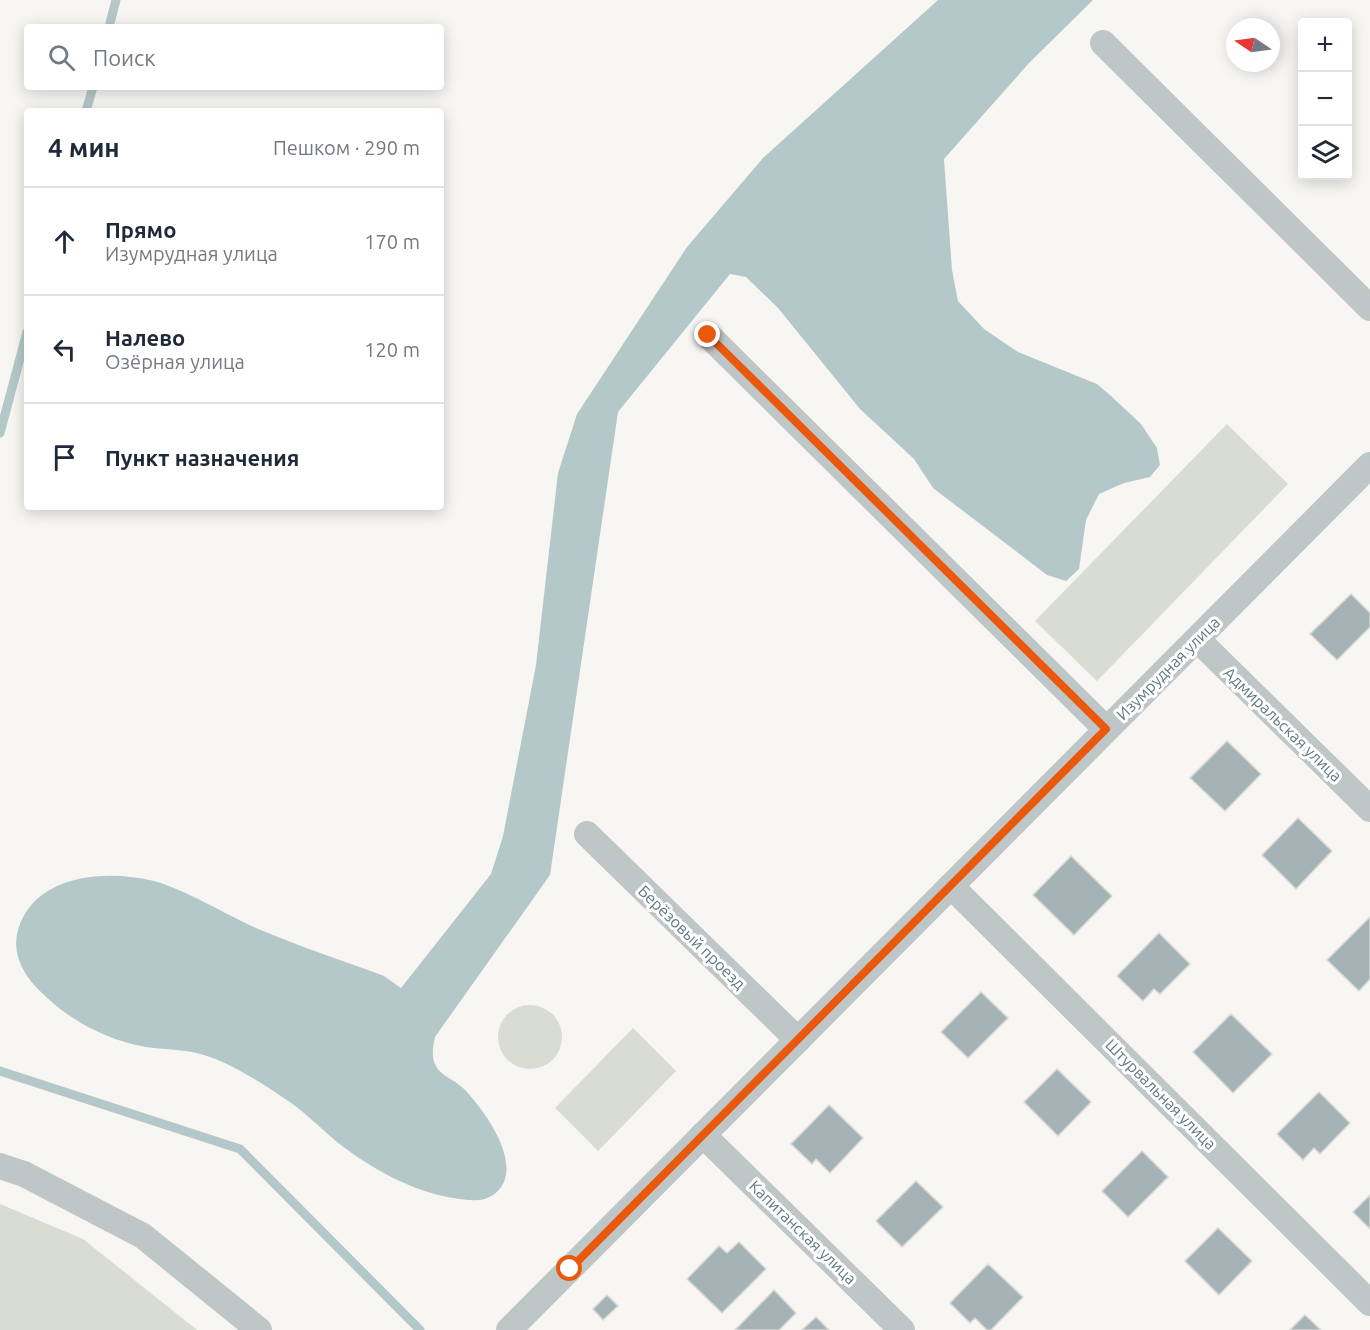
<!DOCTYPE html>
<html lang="ru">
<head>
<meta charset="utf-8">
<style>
	:root { --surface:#fff; --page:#f2f2f3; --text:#1f2937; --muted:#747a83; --line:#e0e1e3 }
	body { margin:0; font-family:Ubuntu,sans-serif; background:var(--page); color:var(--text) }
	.controls { position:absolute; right:18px; top:18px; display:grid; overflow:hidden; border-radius:6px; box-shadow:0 3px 15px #0003 }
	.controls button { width:54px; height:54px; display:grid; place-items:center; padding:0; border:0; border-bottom:2px solid var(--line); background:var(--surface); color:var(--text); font:30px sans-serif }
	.compass { position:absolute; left:1226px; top:18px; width:54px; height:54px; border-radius:50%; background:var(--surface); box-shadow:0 3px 15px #0003; rotate:283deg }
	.stop { position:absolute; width:18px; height:18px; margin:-14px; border:4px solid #ea580c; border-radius:50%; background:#fff }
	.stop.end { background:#ea580c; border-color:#fff; box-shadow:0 2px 6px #0008 }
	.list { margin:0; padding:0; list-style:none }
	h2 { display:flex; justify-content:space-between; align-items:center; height:78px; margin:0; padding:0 24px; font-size:26px }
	h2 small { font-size:20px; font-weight:400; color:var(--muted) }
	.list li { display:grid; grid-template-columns:39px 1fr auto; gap:18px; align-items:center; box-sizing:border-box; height:108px; padding:0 24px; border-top:2px solid var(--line) }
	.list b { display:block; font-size:22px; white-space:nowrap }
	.list p { margin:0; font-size:20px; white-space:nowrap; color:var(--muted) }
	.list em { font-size:20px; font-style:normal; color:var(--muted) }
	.icon { flex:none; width:33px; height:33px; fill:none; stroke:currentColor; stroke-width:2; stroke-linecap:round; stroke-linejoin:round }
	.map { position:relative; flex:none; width:1370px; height:1330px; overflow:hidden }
	.search { position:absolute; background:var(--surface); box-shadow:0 3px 15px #0003; left:24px; top:24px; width:420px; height:66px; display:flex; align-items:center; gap:15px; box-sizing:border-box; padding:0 21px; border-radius:6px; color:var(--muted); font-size:22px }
	.panel { position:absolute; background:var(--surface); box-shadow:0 3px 15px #0003; left:24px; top:108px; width:420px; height:402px; border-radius:6px }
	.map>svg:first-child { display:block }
</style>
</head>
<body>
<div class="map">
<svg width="1370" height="1330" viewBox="0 0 1370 1330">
	<rect width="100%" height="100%" fill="#f7f6f3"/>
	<g fill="#d8dcd2">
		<path d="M1227,424l61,60 -191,197 -62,-60z"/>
		<circle cx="530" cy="1037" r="32"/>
		<path d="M633,1028l43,43 -78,80 -43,-43z"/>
		<path d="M0,1204l83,35 114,91h-197z"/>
	</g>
	<path fill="#b5c8c9" d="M938,0h155l-64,63 -85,96 8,111 6,31 26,28 34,23 79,32 13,11 31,29 16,24 3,17 -10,12 -26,6 -25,11 -13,26 -7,49 -13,12 -19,-6 -114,-87 -19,-29 -54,-50 -82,-101 -32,-31 -16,-3 -112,138 -68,463 -115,162c-2,10 -4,20 1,29 5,10 19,14 27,22 21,21 66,82 30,107 -12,8 -26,5 -40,3 -42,-7 -83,-30 -116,-56 -18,-15 -35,-33 -55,-45 -22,-15 -47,-31 -72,-40 -21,-8 -43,-7 -64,-10 -39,-7 -76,-26 -104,-54 -17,-16 -31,-38 -24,-63 16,-56 88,-61 136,-49 32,9 71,33 102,47 42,18 85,32 128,48l17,12 90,-114 12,-38 33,-171 22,-192 19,-59 110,-167 76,-89z"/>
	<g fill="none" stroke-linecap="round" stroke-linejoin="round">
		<g stroke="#b5c8c9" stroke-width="9">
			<path d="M109,27l7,-27"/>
			<path d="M86,111l7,-24"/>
			<path d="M0,433l27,-101"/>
			<path d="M0,1071l240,78 180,181"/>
		</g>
	</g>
	<g fill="#a5b3b6" stroke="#d8d8d6" stroke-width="1.5">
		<path d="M1351,594l19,19v14l-33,33 -27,-26z"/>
		<path d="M1227,741l34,33 -36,37 -35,-33z"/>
		<path d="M1298,818l34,33 -36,38 -34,-34z"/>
		<path d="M1071,856l41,40 -38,39 -41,-40z"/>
		<path d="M1370,917v62l-11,12 -32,-31z"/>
		<path d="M1159,933l31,31 -30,30 -6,-5 -11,12 -26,-25z"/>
		<path d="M981,992l27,26 -40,40 -27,-26z"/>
		<path d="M1231,1014l41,40 -39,39 -40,-41z"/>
		<path d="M1057,1069l34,33 -33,34 -34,-34z"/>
		<path d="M1319,1092l31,31 -30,31 -6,-6 -11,12 -26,-26z"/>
		<path d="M829,1105l34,33 -33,35 -14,-14 -4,5 -21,-20z"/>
		<path d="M1142,1151l26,26 -40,40 -26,-26z"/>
		<path d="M916,1181l27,26 -41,40 -26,-26z"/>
		<path d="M1370,1195v34l-17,-17z"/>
		<path d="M1218,1228l34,33 -33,34 -34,-34z"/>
		<path d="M739,1242l27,27 -44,44 -35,-34 32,-33 8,7z"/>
		<path d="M988,1264l35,33 -32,33h-4l-12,-12 -5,5 -20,-20z"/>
		<path d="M774,1290l22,23 -17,17h-44z"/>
		<path d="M607,1295l11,11 -15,14 -10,-11z"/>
		<path d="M1305,1315l16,15h-31z"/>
		<path d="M816,1317l13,13h-27z"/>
	</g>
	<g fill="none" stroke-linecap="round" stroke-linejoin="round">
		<g stroke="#bfc6c8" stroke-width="26">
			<path d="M1103,43l267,265"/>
			<path d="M708,335l398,394"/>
			<path d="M1197,639l173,170"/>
			<path d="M587,834l211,206"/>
			<path d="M951,886l419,417"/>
			<path d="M703,1135l199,195"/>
			<path d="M0,1166l24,8 119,62 116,94"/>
			<path d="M509,1330l861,-865"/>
		</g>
	</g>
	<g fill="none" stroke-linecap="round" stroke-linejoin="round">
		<path stroke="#ea580c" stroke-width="8" d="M570,1269l536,-540 -398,-394"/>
	</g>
	<g text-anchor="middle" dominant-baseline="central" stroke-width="6" stroke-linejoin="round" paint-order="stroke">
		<g font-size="16" fill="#5f7a81" stroke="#fff">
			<text transform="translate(1168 668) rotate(-45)">Изумрудная улица</text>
			<text transform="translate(1283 724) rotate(44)">Адмиральская улица</text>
			<text transform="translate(692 937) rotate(44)">Берёзовый проезд</text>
			<text transform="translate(1161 1094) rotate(45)">Штурвальная улица</text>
			<text transform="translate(803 1232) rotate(44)">Капитанская улица</text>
		</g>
	</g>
</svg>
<div class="controls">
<button>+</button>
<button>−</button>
<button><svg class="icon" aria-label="layers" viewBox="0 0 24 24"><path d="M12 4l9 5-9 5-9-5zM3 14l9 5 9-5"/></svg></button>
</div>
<svg class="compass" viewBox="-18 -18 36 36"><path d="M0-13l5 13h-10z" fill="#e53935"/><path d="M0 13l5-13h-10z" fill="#747a83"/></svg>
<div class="stop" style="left:570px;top:1269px"></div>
<div class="stop end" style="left:708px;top:335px"></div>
<div class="search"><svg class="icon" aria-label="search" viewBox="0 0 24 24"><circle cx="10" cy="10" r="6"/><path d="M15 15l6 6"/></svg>Поиск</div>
<section class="panel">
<h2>4 мин<small>Пешком · 290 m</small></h2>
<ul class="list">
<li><svg class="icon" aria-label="ahead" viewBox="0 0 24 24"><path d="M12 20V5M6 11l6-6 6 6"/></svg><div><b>Прямо</b><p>Изумрудная улица</p></div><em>170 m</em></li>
<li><svg class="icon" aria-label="left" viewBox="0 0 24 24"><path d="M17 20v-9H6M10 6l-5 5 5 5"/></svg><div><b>Налево</b><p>Озёрная улица</p></div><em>120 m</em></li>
<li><svg class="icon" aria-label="arrive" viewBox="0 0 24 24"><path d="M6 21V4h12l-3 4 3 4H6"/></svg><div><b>Пункт назначения</b></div></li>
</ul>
</section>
</div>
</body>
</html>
